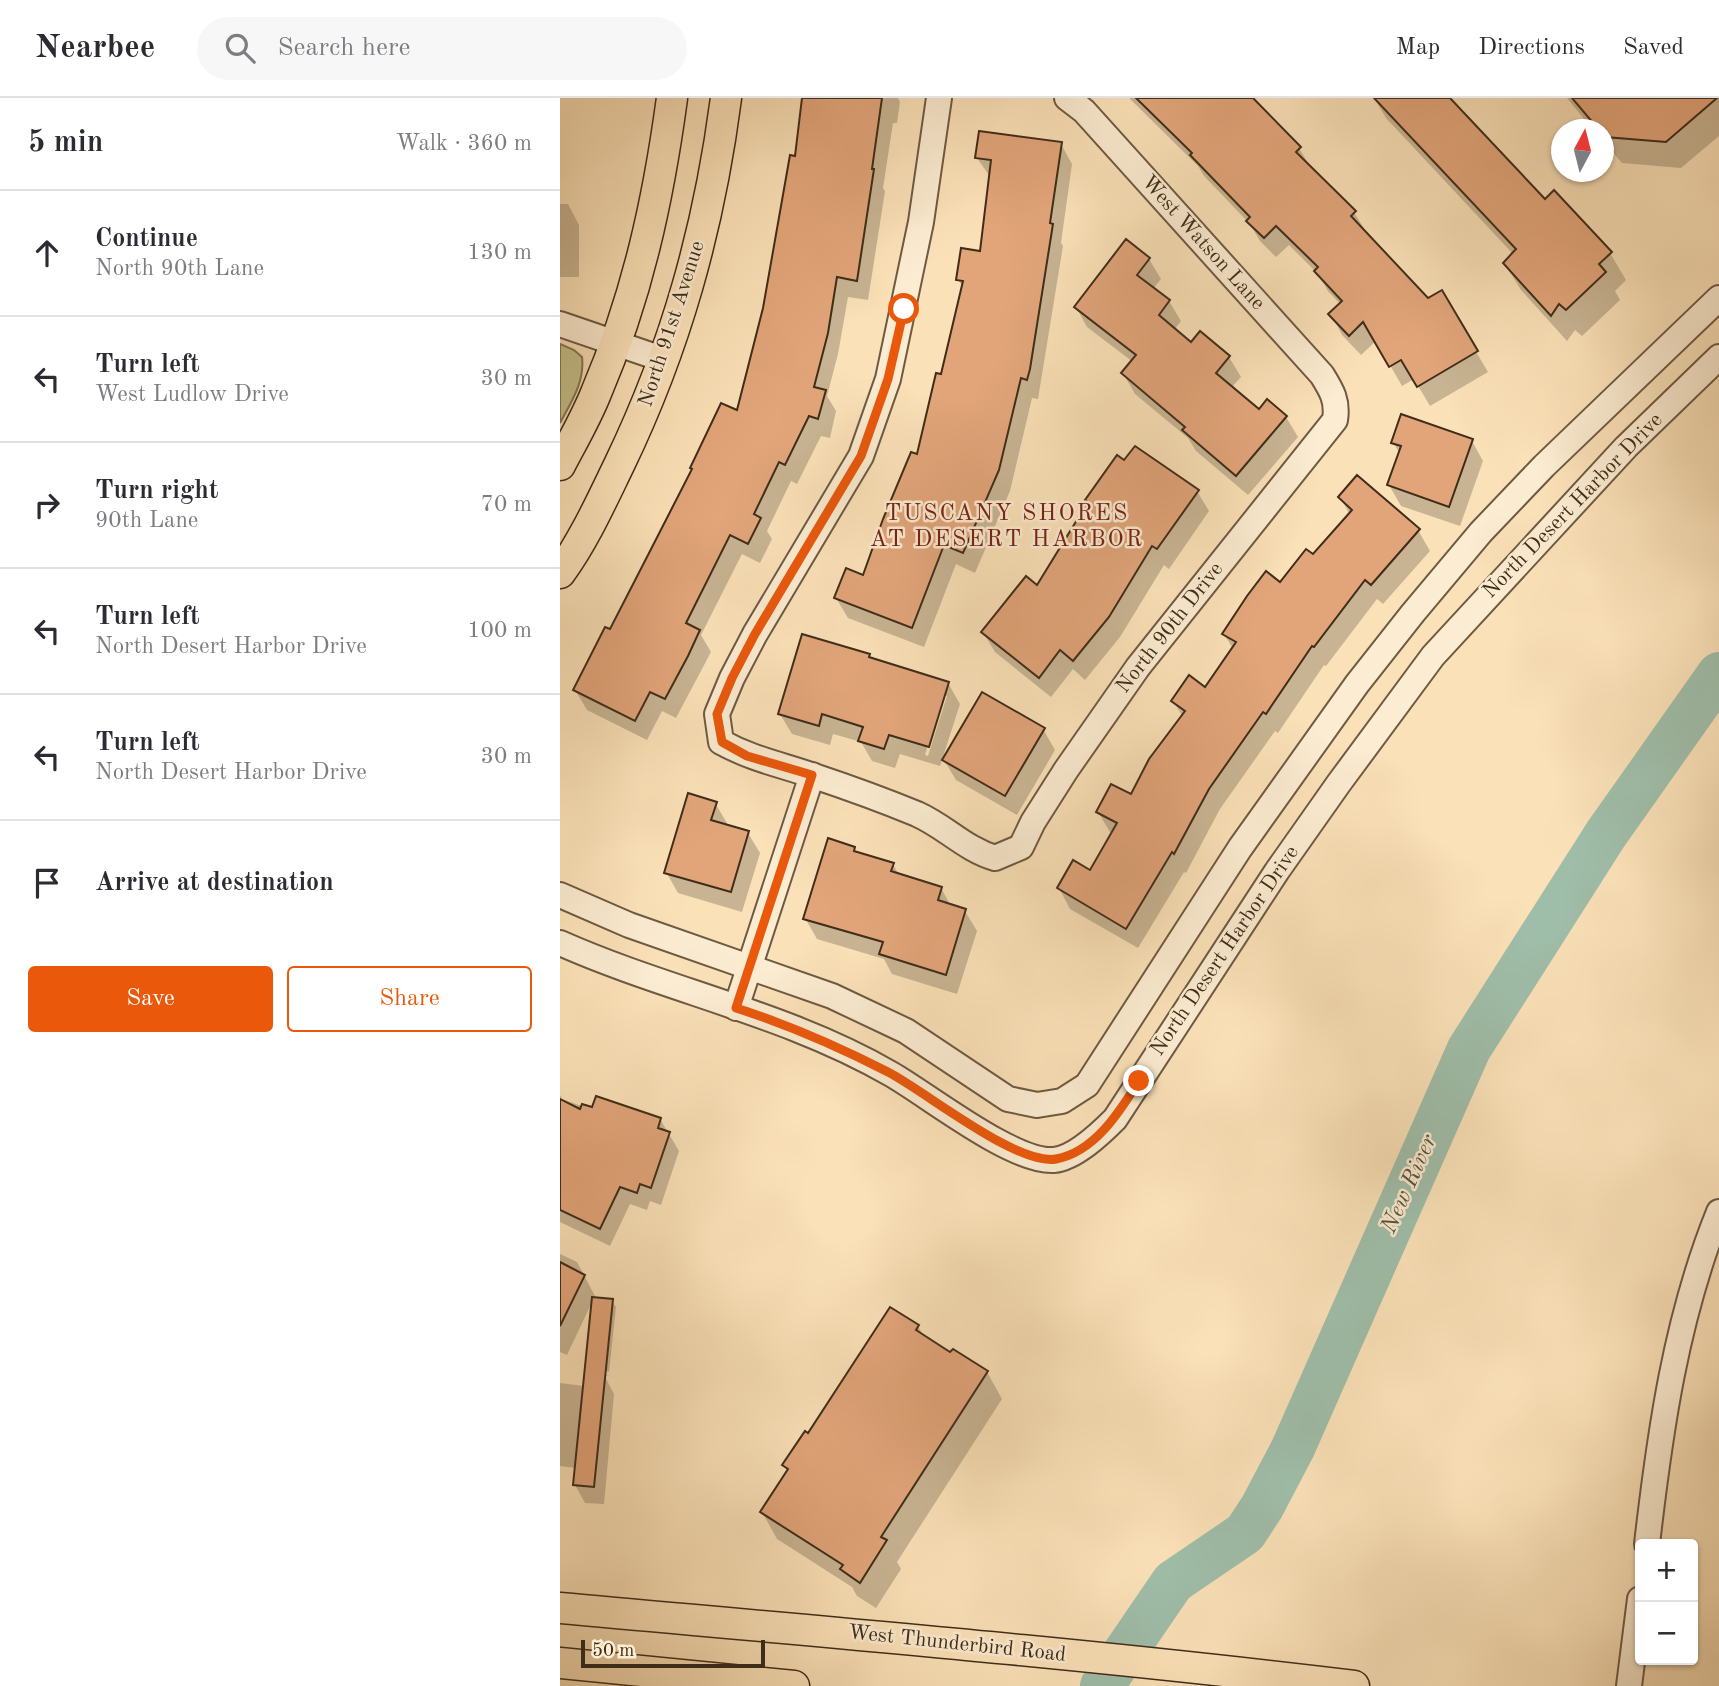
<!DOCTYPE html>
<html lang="en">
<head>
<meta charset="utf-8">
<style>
	:root { --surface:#fff; --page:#f7f7f7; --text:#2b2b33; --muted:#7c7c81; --line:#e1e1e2; --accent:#ea580c }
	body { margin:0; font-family:"Old Standard TT",serif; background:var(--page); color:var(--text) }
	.controls { position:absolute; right:21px; bottom:21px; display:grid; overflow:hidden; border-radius:7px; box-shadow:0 2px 5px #0004 }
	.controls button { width:63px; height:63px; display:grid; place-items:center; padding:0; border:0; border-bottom:2px solid var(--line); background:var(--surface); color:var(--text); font:35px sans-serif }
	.compass { position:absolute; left:991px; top:21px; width:63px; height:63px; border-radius:50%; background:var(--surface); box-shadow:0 2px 5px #0004; rotate:7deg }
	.scale { position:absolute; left:21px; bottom:18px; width:184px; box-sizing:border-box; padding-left:7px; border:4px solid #3f2d1a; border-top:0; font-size:19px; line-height:24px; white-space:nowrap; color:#3f2d1a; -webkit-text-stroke:5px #fcecd1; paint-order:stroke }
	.stop { position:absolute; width:21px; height:21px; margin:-16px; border:5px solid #ea580c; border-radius:50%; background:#fff }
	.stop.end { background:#ea580c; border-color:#fff; box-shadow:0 2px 7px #0008 }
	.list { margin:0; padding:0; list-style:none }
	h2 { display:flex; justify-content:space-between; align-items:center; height:91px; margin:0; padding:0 28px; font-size:30px }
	h2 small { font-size:23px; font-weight:400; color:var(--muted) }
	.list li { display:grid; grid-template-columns:46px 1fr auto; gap:21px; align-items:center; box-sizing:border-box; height:126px; padding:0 28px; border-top:2px solid var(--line) }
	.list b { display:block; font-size:26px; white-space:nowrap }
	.list p { margin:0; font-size:23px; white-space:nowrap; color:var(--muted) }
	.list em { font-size:23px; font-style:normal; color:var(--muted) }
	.actions { display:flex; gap:14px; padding:21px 28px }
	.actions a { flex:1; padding:16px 0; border:2px solid var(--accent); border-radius:7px; text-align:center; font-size:24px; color:var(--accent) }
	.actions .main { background:var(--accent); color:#fff }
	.icon { flex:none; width:38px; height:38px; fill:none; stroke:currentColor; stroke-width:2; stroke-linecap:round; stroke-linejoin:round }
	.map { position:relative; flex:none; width:1159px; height:1588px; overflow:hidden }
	header { display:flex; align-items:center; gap:42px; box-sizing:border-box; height:98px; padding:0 35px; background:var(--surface); border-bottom:2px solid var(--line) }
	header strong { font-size:33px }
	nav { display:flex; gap:38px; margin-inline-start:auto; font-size:24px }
	.search { width:490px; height:63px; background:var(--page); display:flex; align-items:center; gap:18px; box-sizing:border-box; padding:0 24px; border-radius:38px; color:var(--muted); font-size:26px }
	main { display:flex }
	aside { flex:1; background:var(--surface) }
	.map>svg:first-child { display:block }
</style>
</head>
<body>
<header>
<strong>Nearbee</strong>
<div class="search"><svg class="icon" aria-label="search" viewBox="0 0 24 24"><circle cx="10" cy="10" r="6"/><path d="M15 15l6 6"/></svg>Search here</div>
<nav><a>Map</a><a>Directions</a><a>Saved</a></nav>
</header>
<main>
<aside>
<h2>5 min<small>Walk · 360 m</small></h2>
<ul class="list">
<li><svg class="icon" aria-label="ahead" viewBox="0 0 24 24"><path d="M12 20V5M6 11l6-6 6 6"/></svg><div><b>Continue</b><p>North 90th Lane</p></div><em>130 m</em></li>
<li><svg class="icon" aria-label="left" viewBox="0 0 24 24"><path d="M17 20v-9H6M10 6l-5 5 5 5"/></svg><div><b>Turn left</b><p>West Ludlow Drive</p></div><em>30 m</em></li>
<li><svg class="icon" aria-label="right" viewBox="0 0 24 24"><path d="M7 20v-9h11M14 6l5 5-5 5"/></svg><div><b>Turn right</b><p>90th Lane</p></div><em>70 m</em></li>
<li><svg class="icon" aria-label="left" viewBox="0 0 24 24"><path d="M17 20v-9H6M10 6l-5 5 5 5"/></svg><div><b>Turn left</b><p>North Desert Harbor Drive</p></div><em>100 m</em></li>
<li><svg class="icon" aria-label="left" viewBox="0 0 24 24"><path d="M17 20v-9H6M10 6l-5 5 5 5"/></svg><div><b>Turn left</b><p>North Desert Harbor Drive</p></div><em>30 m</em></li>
<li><svg class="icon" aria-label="arrive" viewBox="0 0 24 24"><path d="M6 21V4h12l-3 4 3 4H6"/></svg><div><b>Arrive at destination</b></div></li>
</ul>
<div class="actions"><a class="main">Save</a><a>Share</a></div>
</aside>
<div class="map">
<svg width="1159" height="1588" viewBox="0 0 1159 1588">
	<rect width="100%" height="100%" fill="#fbe1b8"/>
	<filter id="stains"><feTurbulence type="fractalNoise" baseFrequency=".00286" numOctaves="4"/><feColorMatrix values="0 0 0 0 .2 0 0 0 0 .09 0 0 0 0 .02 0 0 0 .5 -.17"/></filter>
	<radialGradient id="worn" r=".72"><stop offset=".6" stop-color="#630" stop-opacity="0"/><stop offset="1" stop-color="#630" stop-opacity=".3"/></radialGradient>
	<path fill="#c6c18a" stroke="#827752" stroke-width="2" d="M0,246l14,6 8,7c3,25 -11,45 -22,66z"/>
	<g fill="#0003" fill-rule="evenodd">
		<path d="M244,0h94l2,4 -3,21h-4l-10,65 2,3 -17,109 -20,-3 -10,57 -11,42 9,15 -6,27 -9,-2 -24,48 -6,-3 -24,50 5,8 -12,24 -18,-9 -41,81 10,17 -35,66 -14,-7 -15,29 -60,-30 -12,-20 163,-277 27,-105 31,-150z"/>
		<path d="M569,0h115l55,50 12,20 43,44 12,20 61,69 14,-8 47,79 -58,34 -16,-27 -12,7 -26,-45 -15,14 -19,-20 -11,-21 10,-9 -13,-14 -10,-17 -29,-29 -13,12 -16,-16 -10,-17 -46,-48 -6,-10z"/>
		<path d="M814,0h73l98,103 65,52 16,27 -11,11 5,9 -38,36 -7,-6 -8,11 -46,-51 -16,-26 8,-10 -127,-136z"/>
		<path d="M1007,0h152v38l-38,32 -59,-5 -18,-21v-12h-11z"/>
		<path d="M501,46l11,20 -11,79 2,3 -25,153 -6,-1 -22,93 -35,82 -19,-9 -32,83 -76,-29 -12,-20 28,-21 54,-120 25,-81 20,-88 -5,-9 23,-26 10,-75 -14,-20z"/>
		<path d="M0,106h8l11,21v52h-19z"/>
		<path d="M589,161l12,20 -8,10 16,12 12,20 -7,9 17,14 38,13 12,20 -10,11 28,23 27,6 12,20 -50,58 -52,-44 -8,-13 -53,-44 -12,-21 10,-11 -46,-35 -11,-20z"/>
		<path d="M912,343l11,20 -23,65 -59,-20 -12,-21 11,-31 -7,-12z"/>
		<path d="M565,365l72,28 12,20 -40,58 -5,-4 -44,72 -35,43 -12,-11 -22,28 -56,-45 -12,-20 55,-45z"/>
		<path d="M780,399l78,33 12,21 -47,53 -6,-5 -51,67 -2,-1 -46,68 -3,-2 -55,78 -34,64 -2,-1 -46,76 -68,-39 -11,-21 31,-16 23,-38 -3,-2 -12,-20 33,-16 52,-79 -10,-16 33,-12 27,-40 -9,-15 89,-78 37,-41z"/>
		<path d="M309,558l2,3 77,24 12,21 -20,62 -40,-12 -5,14 -23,-7 -11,-19 -28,-8 -3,11 -38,-11 -12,-20zM383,598h4l-19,60 -3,-1z"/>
		<path d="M483,631l12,21 -38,65 -61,-35 -12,-20z"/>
		<path d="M155,705l12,20 -1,3 22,7 12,20 -18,59 -64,-19 -12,-21z"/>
		<path d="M294,750l3,6 36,10 6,11 42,13 10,18 14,5 12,20 -20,63 -65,-20 -8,-15 -67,-20 -12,-21z"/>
		<path d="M0,997l2,4 31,11 67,9 19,32 -18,54 -11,-4 -3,9 -17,-6 -20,42 -50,-24z"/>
		<path d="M0,1156l17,8 18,34 -1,3 18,2 4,6 -7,65 -20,-9 4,-63 -26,55 -7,-3z"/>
		<path d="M358,1228l6,11 27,18 36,17 15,27 -105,163 4,7 -25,39 -19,-12 -5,-9 -75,-48 -15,-27 26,-40 -4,-7z"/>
		<path d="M30,1269l19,9 -5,-1 10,19 -10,110 -19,-1 -10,-18 1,-17 -16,-2v-83l24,3z"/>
	</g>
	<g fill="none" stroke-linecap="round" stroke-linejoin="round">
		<path stroke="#9fbeaa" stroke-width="44" d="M542,1588l71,-104 72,-49 17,-26 31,-59 176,-399 137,-215 113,-160"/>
	</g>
	<g fill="#e2a57a" stroke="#3f2d1a" stroke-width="2">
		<path d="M242,0h80l-10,71h2l-17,112 -20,-4 -9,56 -14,54 12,3 -8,29 -9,-3 -24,49 -6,-3 -25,52 7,4 -13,26 -18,-9 -44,88 14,7 -12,26 -23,43 -15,-7 -15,29 -62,-31 32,-63 5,2 38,-74 44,-86 -2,-1 31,-65 16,7 26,-102 27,-153 5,1z"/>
		<path d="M576,0h117l48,49 -5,5 60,59 -5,5 77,82 14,-8 36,61 -61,36 -16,-27 -12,7 -26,-45 -14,14 -21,-22 14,-13 -28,-30 4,-4 -42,-41 -12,12 -18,-17 4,-4 -60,-62 2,-2z"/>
		<path d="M814,0h76l95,101 9,-9 58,62 -13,12 7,8 -40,38 -7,-6 -8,12 -48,-53 13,-14z"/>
		<path d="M1012,0h145l-51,44 -61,-5 -1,-7h-5z"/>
		<path d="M419,33l83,11 -12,81 3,1 -23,145 -3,11 -6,-2 -22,92 -36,83 -19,-8 -32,83 -78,-30 12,-30 17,7 20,-56 28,-67 6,2 19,-81 5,1 22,-93 -7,-1 5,-32 19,3 11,-91 -16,-2z"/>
		<path d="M566,141l24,19 -13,17 33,25 -11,15 32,27 9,-11 30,25 -14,17 43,36 8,-10 20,17 -51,60 -54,-46 3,-3 -64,-54 15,-18 -62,-48z"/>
		<path d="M841,316l72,25 -24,68 -62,-22 14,-39 -10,-3z"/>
		<path d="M575,348l64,44 -42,59 -5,-3 -43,71 -36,44 -13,-11 -21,28 -58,-46 45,-56 11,9 51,-83 -3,-2 32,-45 7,5z"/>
		<path d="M797,377l63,54 -49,56 -6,-5 -51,67 -2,-1 -46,68 -3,-2 -54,77 -35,65 -2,-2 -46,77 -69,-41 16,-28 17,10 27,-47 -21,-11 15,-28 20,10 18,-35 36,-48 -14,-10 18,-26 16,12 31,-45 -14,-8 25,-38 19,-25 14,11 26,-33 7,5 39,-44 -14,-13z"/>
		<path d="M242,536l68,20 -1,3 80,25 -20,65 -40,-12 -5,14 -26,-8 5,-14 -41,-13 -3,12 -41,-12z"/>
		<path d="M422,594l63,36 -40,68 -63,-36z"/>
		<path d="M128,695l29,9 -6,18 38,11 -18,61 -67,-19z"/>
		<path d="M268,740l27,9 -1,4 40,12 -3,8 51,16 -4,13 28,9 -20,66 -67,-21 4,-12 -80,-23z"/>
		<path d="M36,998l65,22 -3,10 12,4 -19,56 -11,-4 -3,9 -17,-6 -20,42 -40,-19v-111l20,10 2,-5 10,3z"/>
		<path d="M0,1164l25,13 -25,51z"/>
		<path d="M32,1199l21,2 -19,188 -21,-2z"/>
		<path d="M330,1209l29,18 -3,5 34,22 3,-3 35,22 -107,166 6,3 -27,43 -20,-14 3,-4 -83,-53 28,-43 -6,-4 23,-34 3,2z"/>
	</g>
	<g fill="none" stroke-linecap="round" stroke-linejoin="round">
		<g stroke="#6e5a42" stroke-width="28">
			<g id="minor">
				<path d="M379,0l-18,124 -33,157 -27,77 -106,178 -23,44 -15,36 4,28c31,17 58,22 90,33 36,12 72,25 106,39 29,13 48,35 78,44l26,-11 12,-25 33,-52 72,-103 197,-247c3,-19 -3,-29 -13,-45l-238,-264 -17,-13"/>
				<path d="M0,226l105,36"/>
				<path d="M0,797l69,30 203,71 74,35 102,68 29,6 25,-4 25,-16 153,-237 117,-164 56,-71 68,-81 63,-66 175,-168"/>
				<path d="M0,845c108,48 228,71 331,131 37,21 122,89 163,86 21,-2 47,-27 61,-41l162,-248 62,-88 94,-127 193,-209 93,-90"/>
				<path d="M176,910l76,-233"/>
				<path d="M1087,1446c13,-113 29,-226 72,-332"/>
				<path d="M1069,1588l11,-87"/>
			</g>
		</g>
		<g stroke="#3f2d1a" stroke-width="33">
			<g id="major">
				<path d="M0,367c12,-23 26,-47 36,-72 41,-96 62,-191 76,-295"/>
				<path d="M0,475c24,-33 41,-71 59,-108 57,-118 90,-237 107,-367"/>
				<path d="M0,1510c265,24 530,46 794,78"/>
				<path d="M0,1565l234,23"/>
			</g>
		</g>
		<use href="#minor" stroke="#fcecd1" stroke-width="24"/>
		<use href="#major" stroke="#fbe1b8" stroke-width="30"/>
	</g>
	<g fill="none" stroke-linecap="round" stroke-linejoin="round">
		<path stroke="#ea580c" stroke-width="9" d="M344,211l-16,70 -27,77 -106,178 -23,44 -15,36 5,28 25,14 65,19 -76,233c53,17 103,39 152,64 37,19 129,94 168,87 39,-7 64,-48 83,-78"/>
	</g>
	<g text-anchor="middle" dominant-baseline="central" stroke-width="5" stroke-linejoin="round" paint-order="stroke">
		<g font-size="21" fill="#3f2d1a" stroke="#fcecd1">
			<text transform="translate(643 145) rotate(48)">West Watson Lane</text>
			<text transform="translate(112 226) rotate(-72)">North 91st Avenue</text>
			<text transform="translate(1013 408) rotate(-46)">North Desert Harbor Drive</text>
			<text transform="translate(610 530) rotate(-52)">North 90th Drive</text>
			<text transform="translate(665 853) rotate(-56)">North Desert Harbor Drive</text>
			<text transform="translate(397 1546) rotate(6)">West Thunderbird Road</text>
		</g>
		<g font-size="23" letter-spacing="2" fill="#7a1f14" stroke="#fcecd1">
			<text x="447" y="415">TUSCANY SHORES<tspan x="447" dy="26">AT DESERT HARBOR</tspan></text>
		</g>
		<g font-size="23" font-style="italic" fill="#57513e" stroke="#fcecd1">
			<text transform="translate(849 1086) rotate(-66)">New River</text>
		</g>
	</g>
	<rect width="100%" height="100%" filter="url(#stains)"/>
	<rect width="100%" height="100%" fill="url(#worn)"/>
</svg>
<div class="controls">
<button>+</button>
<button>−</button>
</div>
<svg class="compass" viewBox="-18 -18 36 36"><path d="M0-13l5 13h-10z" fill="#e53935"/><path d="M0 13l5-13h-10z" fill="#7c7c81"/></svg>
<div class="scale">50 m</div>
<div class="stop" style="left:344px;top:211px"></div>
<div class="stop end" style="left:579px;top:983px"></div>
</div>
</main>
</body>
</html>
